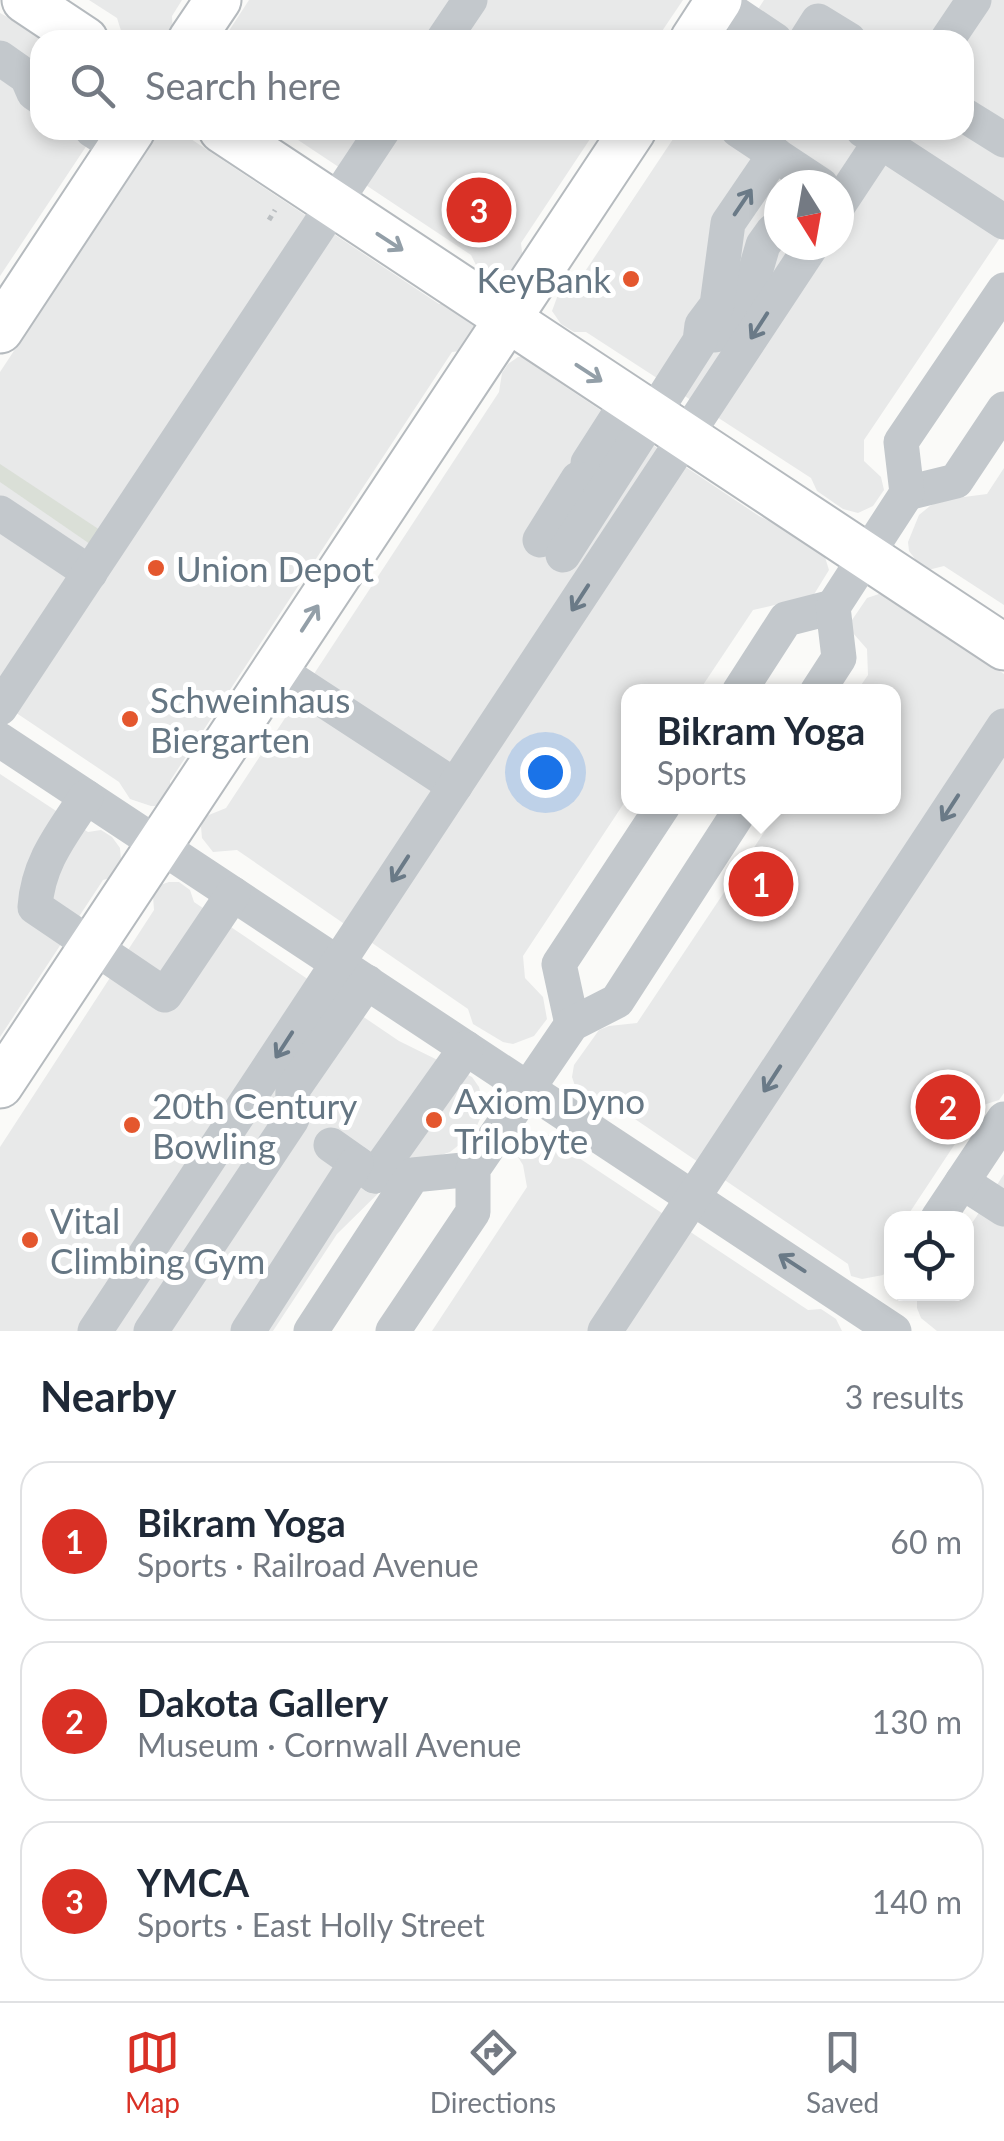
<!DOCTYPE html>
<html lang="en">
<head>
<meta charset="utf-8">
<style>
	:root { --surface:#fff; --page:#f2f2f3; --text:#1f2937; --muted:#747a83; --line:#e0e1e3; --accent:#d93025 }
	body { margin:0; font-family:Lato,sans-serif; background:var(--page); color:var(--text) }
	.controls { position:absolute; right:30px; bottom:30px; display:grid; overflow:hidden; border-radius:20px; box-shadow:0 5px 15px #0003 }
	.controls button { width:90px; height:90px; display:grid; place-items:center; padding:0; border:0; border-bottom:2px solid var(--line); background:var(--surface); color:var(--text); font:50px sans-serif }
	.compass { position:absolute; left:764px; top:170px; width:90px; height:90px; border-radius:50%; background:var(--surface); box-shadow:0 5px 15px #0003; rotate:169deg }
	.you { position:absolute; left:545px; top:772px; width:35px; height:35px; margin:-25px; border:8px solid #fff; border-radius:50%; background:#1a73e8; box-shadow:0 0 0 15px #1a73e833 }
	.badge { display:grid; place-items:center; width:65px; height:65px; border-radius:50%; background:var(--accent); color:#fff; font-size:32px; font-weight:700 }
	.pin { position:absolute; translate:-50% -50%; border:5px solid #fff; box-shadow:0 2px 10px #0006 }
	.popup { position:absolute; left:621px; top:684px; width:280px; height:130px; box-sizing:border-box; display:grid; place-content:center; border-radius:20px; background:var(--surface); filter:drop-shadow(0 2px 8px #0005); font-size:32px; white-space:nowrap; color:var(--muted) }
	.popup b { font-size:38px; color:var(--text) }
	.popup::after { content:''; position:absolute; left:50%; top:100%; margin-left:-20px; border:20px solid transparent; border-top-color:var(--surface) }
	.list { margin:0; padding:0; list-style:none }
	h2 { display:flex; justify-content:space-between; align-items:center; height:130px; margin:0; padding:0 40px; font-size:42px }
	h2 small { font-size:32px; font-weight:400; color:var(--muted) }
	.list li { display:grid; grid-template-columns:65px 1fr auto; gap:30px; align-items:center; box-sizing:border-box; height:160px; margin:0 20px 20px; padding:0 20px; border:2px solid var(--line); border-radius:30px }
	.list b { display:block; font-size:38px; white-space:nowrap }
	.list p { margin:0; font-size:32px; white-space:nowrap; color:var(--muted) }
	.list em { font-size:32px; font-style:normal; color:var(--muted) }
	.icon { flex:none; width:55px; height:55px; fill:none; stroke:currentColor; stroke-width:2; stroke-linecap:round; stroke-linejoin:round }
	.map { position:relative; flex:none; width:1004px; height:1331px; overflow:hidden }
	.search { position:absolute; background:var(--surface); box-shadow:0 5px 15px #0003; left:30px; right:30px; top:30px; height:110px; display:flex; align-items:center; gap:25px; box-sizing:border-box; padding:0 35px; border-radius:30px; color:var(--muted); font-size:38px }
	.sheet { height:670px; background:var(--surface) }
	nav { display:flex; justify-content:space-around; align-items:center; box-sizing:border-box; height:140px; border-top:2px solid var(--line); background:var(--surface); font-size:28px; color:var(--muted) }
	nav a { display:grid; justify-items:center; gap:5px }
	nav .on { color:var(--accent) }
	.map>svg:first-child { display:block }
</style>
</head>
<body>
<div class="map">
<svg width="1004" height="1331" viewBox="0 0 1004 1331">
	<rect width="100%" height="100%" fill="#fafaf8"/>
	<g fill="#e8e9e9" fill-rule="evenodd">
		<path d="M89,0h93l-10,16 1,21 -2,3h-43l-5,-3 -6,-19z"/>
		<path d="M249,0h434l-27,40h-433z"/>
		<path d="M764,0h240v232l-140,208v21l17,16 3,13 -11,16 -15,7 -15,-4 -26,-18 -6,-13 -225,-146h-12l-13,-8 -9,-13 7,-19 15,-4 105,-158h285v-90h-226zM779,185h60v60h-60z"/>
		<path d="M0,13l49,27h-9v90h50l-1,12 -89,134z"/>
		<path d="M151,130h38l2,9 248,165 13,-2 19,14 3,8v12l-13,15 -9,1 -282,429v8l-10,17h-9l-21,-7 -11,-17 -119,-80v-330l148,-224 -2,-11z"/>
		<path d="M283,130h313l-75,113 2,18 -13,14 -13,3 -19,-9 -7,-14z"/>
		<path d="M530,356l17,9 7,14 205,137 55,27 10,11 5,16 -16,26 -60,14 -54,81 -71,1v105l-105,159 2,22 18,19 4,22 -13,17 -21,8 -10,-2 -30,-18 -5,-15 -231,-159 -24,2 -11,-14 -1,-11 3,-10 22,-9 273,-416 3,-19 6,-9 10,-7z"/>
		<path d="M1004,468v137l-60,-39 -16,4 -9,-6 -10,-13 -1,-9 11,-27 11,-9 11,-6 46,-6z"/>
		<path d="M879,594l15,3 110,77v419l-5,7 -19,6 -74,112h-14l-1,49 -8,8 -21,4 -11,-3 -3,-12 -241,-164 -13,5 -7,-4 -10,-9 -5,-15 2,-12 25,-35 10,-4 28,-3 144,-216 113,-1v-114l-37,-1 11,-16 -1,-26 -15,-17v-12l15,-22z"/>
		<path d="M0,774l88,58 13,-2 11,7 8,11 1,12 -8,17 -10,3 -103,157z"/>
		<path d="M169,882h10l11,8 4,12 205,139 73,36 7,10 5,20 -4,12 -7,15 -23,18 -45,15 -68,67 -64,97h-273v-184l154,-237 -1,-14 7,-11z"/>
		<path d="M540,1134l18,2 15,9 3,11 232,154 13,-1 15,10 6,12h-410l95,-144 -4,-22 -7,-11 16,-18z"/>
		<path d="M1004,1174v157h-67l-16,-13 -4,-10v-14h49l1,-63z"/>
	</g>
	<path fill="#dadfd7" d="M0,464l100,66 -10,14 -90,-62z"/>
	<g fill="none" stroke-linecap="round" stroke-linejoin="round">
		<g stroke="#b5babe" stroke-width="49">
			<g id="major">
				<path d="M25,0l60,40"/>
				<path d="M191,40l27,-40"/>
				<path d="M693,40l26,-40"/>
				<path d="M222,130l782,517"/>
				<path d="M0,330l132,-200"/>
				<path d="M0,1085l633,-955"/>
			</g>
		</g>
		<path stroke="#bbbfc2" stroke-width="5" stroke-dasharray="5 5" stroke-linecap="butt" d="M269,220l6,-10"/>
		<g stroke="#c3c8cc" stroke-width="35">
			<path d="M718,2l57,38"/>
			<path d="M443,40l27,-40"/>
			<path d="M806,40l12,-19 31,19"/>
			<path d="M947,40l27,-40"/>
			<path d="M0,58l27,19 7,16 6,4"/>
			<path d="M964,115l40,25"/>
			<path d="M92,130l28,18"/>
			<path d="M738,130l83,55"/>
			<path d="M863,130l141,92"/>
			<path d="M839,204l49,-74"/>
			<path d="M715,335l35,-45 13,-45 10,-14"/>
			<path d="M588,463l41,-64"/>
			<path d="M907,493l49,-12 48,-72"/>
			<path d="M0,513l90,60"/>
			<path d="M540,540l38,-61"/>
			<path d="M563,555l137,-214 2,-16 15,-20 11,-82 47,-69"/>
			<path d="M276,669l179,117"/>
			<path d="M739,692l47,-73 47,-12"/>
			<path d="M817,692l22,-34 -6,-51 74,-114 -6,-51 103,-152"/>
			<path d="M0,708l383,-578"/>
			<path d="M0,740l894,591"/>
			<path d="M86,797c-24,37 -48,65 -51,110l130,88 68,-101"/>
			<path d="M572,1024l-13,-60 104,-158"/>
			<path d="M331,1145l44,31"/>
			<path d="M375,1176l91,-128"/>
			<path d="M962,1182l42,27"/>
			<path d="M938,1218l66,-99"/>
			<path d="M95,1331l717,-1086"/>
			<path d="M151,1331l141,-212 1,-30 74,-107"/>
			<path d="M248,1331l108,-168"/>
			<path d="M311,1331l102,-156 60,-6"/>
			<path d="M393,1331l80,-119v-43l99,-145 45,-23 126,-195"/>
			<path d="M605,1331l399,-605"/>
		</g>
		<use href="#major" stroke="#fff" stroke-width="45"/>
	</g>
	<defs><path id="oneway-shaft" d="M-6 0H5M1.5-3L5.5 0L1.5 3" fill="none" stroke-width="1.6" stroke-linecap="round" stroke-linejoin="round" transform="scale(2.5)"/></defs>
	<g stroke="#6a7a87">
		<use href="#oneway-shaft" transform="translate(743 202) rotate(-56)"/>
		<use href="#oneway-shaft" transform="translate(759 326) rotate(123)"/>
		<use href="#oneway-shaft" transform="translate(580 598) rotate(123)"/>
		<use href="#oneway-shaft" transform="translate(950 808) rotate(123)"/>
		<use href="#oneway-shaft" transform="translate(400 869) rotate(123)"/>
		<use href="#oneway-shaft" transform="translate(284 1045) rotate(123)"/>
		<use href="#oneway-shaft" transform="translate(772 1079) rotate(123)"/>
		<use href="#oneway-shaft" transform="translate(792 1263) rotate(-147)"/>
	</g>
	<g stroke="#939fa8">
		<use href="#oneway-shaft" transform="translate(390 242) rotate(33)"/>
		<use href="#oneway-shaft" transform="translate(589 373) rotate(33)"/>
		<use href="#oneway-shaft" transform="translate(310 618) rotate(-57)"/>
	</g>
	<g fill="#e4572e" stroke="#fff" stroke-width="4">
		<circle cx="631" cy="279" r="10"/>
		<circle cx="156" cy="568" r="10"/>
		<circle cx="130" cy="719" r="10"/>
		<circle cx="434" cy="1120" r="10"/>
		<circle cx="132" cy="1125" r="10"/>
		<circle cx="30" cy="1240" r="10"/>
	</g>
	<g text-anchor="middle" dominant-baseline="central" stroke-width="10" stroke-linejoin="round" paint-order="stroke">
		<g font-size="35" fill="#657683" stroke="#fff" text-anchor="start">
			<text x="611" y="279" text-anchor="end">KeyBank</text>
			<text x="176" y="568">Union Depot</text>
			<text x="150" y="699">Schweinhaus<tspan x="150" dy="40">Biergarten</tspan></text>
			<text x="454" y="1100">Axiom Dyno<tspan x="454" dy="40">Trilobyte</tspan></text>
			<text x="152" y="1105">20th Century<tspan x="152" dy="40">Bowling</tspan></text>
			<text x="50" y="1220">Vital<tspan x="50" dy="40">Climbing Gym</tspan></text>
		</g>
	</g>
</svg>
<div class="controls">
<button><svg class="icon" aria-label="locate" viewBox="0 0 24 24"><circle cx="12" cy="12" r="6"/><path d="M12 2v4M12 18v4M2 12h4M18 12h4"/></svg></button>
</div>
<svg class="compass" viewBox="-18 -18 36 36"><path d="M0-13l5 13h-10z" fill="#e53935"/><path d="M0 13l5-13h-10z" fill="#747a83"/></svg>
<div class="you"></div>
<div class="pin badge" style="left:761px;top:884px">1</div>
<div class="popup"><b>Bikram Yoga</b>Sports</div>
<div class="pin badge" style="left:948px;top:1107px">2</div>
<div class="pin badge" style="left:479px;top:210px">3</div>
<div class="search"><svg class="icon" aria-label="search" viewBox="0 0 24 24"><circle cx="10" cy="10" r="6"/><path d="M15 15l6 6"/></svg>Search here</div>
</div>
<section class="sheet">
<h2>Nearby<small>3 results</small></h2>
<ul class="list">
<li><span class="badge">1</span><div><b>Bikram Yoga</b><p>Sports · Railroad Avenue</p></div><em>60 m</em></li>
<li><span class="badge">2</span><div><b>Dakota Gallery</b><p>Museum · Cornwall Avenue</p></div><em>130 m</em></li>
<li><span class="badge">3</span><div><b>YMCA</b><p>Sports · East Holly Street</p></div><em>140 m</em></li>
</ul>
</section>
<nav>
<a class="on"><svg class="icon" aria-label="map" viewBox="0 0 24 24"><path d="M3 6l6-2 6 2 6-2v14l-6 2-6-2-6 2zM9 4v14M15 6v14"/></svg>Map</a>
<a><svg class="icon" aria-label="directions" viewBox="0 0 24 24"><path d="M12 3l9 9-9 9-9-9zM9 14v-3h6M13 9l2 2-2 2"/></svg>Directions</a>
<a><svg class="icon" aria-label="saved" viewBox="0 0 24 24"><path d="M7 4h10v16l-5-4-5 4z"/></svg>Saved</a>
</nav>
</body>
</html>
